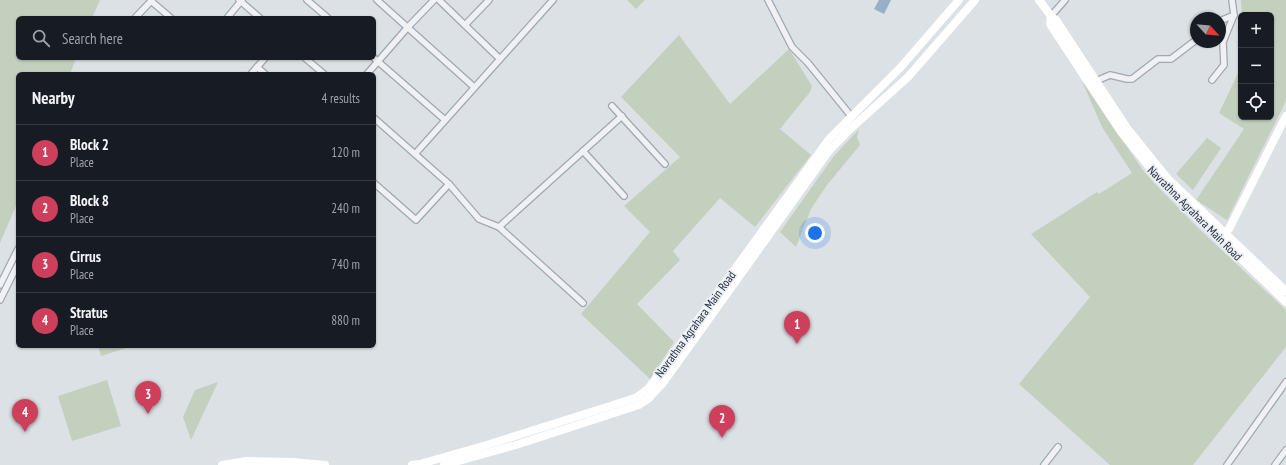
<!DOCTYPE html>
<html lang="en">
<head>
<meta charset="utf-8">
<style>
	:root { --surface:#171b24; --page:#20242c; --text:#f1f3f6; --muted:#9ea1a6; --line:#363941; --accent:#cd3f5a }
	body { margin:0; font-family:"PT Sans Narrow",sans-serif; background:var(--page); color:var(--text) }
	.controls { position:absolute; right:12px; top:12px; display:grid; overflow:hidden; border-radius:6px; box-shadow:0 1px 3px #0004 }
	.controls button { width:36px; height:36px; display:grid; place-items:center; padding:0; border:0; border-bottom:1px solid var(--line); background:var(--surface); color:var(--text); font:20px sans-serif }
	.compass { position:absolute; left:1190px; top:12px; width:36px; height:36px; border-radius:50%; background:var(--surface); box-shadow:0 1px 3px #0004; rotate:116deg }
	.you { position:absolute; left:815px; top:233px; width:14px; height:14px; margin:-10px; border:3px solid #fff; border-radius:50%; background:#1a73e8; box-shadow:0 0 0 6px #1a73e833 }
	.badge { display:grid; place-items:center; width:26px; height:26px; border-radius:50%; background:var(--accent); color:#fff; font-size:13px; font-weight:700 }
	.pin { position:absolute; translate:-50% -33px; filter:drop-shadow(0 1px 2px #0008) }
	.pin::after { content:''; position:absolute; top:21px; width:14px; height:12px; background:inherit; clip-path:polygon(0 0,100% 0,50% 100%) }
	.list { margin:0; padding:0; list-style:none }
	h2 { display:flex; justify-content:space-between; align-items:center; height:52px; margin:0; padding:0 16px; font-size:17px }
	h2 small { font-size:13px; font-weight:400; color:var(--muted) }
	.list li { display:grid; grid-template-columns:26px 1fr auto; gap:12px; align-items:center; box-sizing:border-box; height:56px; padding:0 16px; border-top:1px solid var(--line) }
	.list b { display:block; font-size:15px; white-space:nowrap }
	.list p { margin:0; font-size:13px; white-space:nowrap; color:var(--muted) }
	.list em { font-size:13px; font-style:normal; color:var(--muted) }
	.icon { flex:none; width:22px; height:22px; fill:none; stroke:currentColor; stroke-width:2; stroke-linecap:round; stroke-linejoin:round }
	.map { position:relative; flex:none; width:1286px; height:465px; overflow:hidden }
	.search { position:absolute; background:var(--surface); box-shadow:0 1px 3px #0004; left:16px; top:16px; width:360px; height:44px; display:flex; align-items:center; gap:10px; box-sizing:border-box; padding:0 14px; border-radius:6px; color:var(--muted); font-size:15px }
	.panel { position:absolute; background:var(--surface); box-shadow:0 1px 3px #0004; left:16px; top:72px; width:360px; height:276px; border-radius:6px }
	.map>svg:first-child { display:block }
</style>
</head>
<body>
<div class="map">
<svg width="1286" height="465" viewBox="0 0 1286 465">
	<rect width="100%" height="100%" fill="#dce1e6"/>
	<g fill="#c3d0bd">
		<path d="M0,0h100l-8,18h-74v40h58l-6,16h-52v127l-18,42z"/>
		<path d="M627,0h18l-9,9z"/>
		<path d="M1241,0h45v101l-59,119 -31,-20 48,-71 -25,-16 22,-46v50h30v-102h-29z"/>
		<path d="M679,35l51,69 59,-55 23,37 -2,6 -30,37 31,26 -56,72 -35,-29 -47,53 7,9 -43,44 37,38 -24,37 -69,-65 69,-82 -26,-26 56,-49 -59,-60z"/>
		<path d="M1082,81l60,88 13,15 43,44 88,82v37l-93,118h-83l-91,-81 71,-87 -59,-63 66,-42 2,2 33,-21 -30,-46z"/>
		<path d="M859,129l-2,8 3,8 -33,40 -16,24 -15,38 -16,-15 54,-76z"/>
		<path d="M1207,138l14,10 -28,42 -17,-16z"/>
		<path d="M98,346h35l-32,10z"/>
		<path d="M107,380l14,46 -49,15 -14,-45z"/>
		<path d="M218,382l-27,58 -8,-23 12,-27z"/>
	</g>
	<path fill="#97b0c7" d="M879,0h12l-7,14 -10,-5z"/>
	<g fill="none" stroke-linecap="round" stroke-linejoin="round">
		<g stroke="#a2a8b0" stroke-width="8">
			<g id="street">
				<path d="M239,0l21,18"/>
				<path d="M307,0l21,18"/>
				<path d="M377,0l97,87"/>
				<path d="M439,0l61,59"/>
				<path d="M768,0l24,47 16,16 43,53"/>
				<path d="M151,1l20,17"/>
				<path d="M1051,16l14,-16"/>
				<path d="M135,18l17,-18"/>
				<path d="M227,18l15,-18"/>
				<path d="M1220,21l14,-6"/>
				<path d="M465,25l24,-25"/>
				<path d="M305,58l19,16"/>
				<path d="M374,58l71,62"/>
				<path d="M257,67l8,7"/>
				<path d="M251,74l14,-16"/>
				<path d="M367,74l41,-47 26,-27"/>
				<path d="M1212,80l12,-15 -1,-23 11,-27 -2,-15"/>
				<path d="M1096,81l14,-6 17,4h5l26,-20h13l25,-19"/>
				<path d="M612,106l53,58"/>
				<path d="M374,118l75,66 30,35 20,8 84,76"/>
				<path d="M583,151l41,45"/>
				<path d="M415,154l138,-154"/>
				<path d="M374,183l42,37 33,-36"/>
				<path d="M499,227l123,-111"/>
				<path d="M0,285l18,-36"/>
				<path d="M0,300l18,-36"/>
				<path d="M1044,465l14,-18"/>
				<path d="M1227,465l59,-83"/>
				<path d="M1275,465l11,-15"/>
			</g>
		</g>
		<use href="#street" stroke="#eff1f5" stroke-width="5.5"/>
		<g stroke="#fff" stroke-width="8">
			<path d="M1039,0l12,16 5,4 71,108 41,51 118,112"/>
			<path d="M1051,16l-1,8 71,108 42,52 123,118"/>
			<path d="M1222,236l7,-7 57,-113"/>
			<path d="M222,465l25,-4 45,1 33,3"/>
			<path d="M412,465l8,-1 70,-20 139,-44 8,-3 11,-8 181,-250 71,-71 59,-68"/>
			<path d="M444,465l72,-20 123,-40 9,-6 15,-16 166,-232 19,-20 60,-54 67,-77"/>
		</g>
	</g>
	<g text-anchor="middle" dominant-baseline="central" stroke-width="3.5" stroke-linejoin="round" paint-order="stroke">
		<g font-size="12" fill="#262f3d" stroke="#ebeff4">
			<text transform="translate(1195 213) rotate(45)">Navrathna Agrahara Main Road</text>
			<text transform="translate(695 324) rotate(-54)">Navrathna Agrahara Main Road</text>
		</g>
	</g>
</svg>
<div class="controls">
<button>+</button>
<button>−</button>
<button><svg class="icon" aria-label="locate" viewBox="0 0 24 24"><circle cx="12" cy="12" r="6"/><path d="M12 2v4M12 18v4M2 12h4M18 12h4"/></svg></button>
</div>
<svg class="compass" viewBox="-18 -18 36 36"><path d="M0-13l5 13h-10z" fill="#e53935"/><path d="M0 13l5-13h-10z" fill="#9ea1a6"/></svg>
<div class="you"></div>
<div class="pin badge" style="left:797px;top:344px">1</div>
<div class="pin badge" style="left:722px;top:438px">2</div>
<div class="pin badge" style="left:148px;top:414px">3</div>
<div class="pin badge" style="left:25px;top:432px">4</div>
<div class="search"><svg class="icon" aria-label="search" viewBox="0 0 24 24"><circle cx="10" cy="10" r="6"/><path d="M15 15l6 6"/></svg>Search here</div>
<section class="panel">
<h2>Nearby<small>4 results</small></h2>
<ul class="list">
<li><span class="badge">1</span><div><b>Block 2</b><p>Place</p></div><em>120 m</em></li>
<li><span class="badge">2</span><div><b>Block 8</b><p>Place</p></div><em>240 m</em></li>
<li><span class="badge">3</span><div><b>Cirrus</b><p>Place</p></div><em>740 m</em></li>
<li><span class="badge">4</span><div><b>Stratus</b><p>Place</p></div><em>880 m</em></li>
</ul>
</section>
</div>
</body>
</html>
